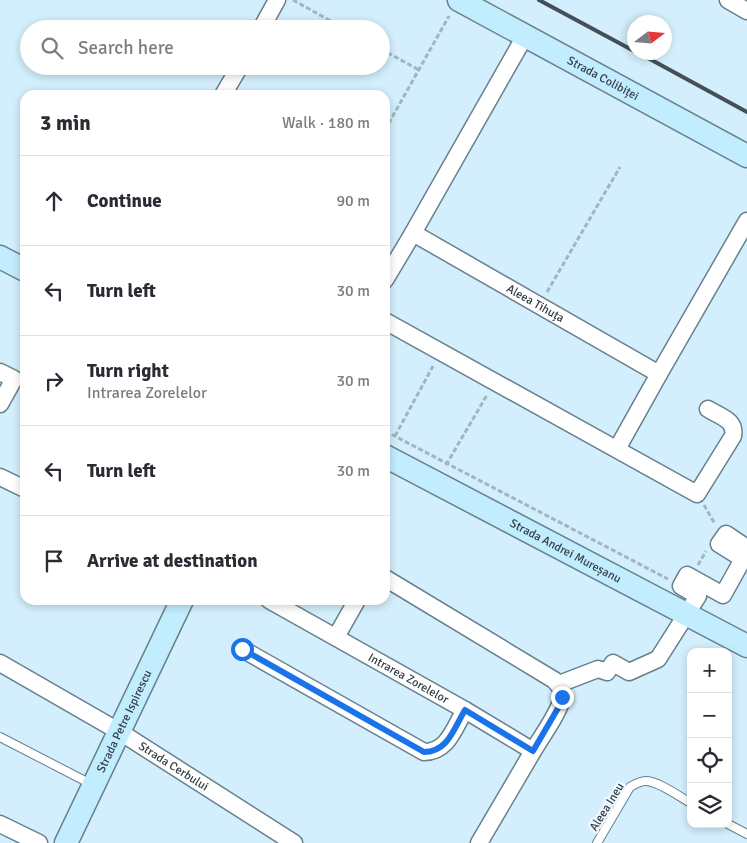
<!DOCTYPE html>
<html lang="en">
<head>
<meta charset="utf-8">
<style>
	:root { --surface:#fff; --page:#f2f2f3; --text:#2b2b33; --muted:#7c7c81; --line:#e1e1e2 }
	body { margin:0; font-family:Signika,sans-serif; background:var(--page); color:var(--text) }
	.controls { position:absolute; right:15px; bottom:15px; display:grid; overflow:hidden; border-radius:10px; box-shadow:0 2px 8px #0003 }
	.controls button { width:45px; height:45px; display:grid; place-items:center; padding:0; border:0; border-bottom:1px solid var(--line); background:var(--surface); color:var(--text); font:25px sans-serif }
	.compass { position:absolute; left:627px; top:15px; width:45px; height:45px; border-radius:50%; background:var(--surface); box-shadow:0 2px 8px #0003; rotate:74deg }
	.stop { position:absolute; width:15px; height:15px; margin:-11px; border:4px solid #1a73e8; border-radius:50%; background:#fff }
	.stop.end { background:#1a73e8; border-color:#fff; box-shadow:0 1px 5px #0008 }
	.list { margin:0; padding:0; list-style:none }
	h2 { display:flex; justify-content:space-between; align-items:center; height:65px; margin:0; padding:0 20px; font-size:21px }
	h2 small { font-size:16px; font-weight:400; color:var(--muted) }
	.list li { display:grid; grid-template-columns:32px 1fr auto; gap:15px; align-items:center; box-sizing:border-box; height:90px; padding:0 20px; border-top:1px solid var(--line) }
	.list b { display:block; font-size:19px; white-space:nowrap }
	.list p { margin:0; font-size:16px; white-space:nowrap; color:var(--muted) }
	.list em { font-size:16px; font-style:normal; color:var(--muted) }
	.icon { flex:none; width:28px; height:28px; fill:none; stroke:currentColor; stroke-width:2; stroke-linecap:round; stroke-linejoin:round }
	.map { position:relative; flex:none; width:747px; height:843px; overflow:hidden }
	.search { position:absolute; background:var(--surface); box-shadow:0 2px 8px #0003; left:20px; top:20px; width:370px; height:55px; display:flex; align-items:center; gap:12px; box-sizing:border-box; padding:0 18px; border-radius:28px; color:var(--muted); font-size:19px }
	.panel { position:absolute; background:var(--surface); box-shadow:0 2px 8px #0003; left:20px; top:90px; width:370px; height:515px; border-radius:15px }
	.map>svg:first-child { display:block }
</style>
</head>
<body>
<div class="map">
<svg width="747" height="843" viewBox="0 0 747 843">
	<rect width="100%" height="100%" fill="#d3eefc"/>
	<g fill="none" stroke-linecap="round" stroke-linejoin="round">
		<g stroke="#67808c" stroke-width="10">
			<g id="lane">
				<path d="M0,737l91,47"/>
				<path d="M728,824l19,10"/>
				<path d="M597,843l33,-56c5,-3 10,-6 16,-6 12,0 34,16 45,22"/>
			</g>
		</g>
		<g stroke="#67808c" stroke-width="19">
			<g id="street">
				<path d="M728,0l19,11"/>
				<path d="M261,29l16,-29"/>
				<path d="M223,95l17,-29"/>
				<path d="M413,233l112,-197"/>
				<path id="s1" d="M385,280l28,-47 246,141 88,-153"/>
				<path d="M385,321l312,173 36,-58c3,-16 -12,-19 -25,-27"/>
				<path d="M0,372l14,7 -14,25"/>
				<path d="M617,449l42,-75"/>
				<path d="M0,477l25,12"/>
				<path d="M385,578l169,102c5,5 9,10 8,17 -1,13 -22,42 -29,54"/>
				<path id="s2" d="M269,600l196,110 68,41 -54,92"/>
				<path d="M336,637l21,-37"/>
				<path d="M242,649l182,103c24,0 30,-24 41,-42"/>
				<path id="s3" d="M0,663l120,69 174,111"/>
				<path d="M559,684l39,-15 9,3 6,-9 16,9 29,-13 40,-63 -17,-10 6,-11 36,20 20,-36 -24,-15 7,-10 21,14"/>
				<path d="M0,824l39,19"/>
			</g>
		</g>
		<g stroke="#67808c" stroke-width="25">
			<g id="secondary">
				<path id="s4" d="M459,0l288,156"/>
				<path d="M0,257l25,13"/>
				<path id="s5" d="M385,456l362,190"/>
				<path id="s6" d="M66,843l116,-243"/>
			</g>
		</g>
		<g stroke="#a1b6c2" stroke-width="3" stroke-dasharray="5 2.5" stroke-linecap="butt">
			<path d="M293,0l52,29"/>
			<path d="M381,49l38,21"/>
			<path d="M385,130l64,-114"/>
			<path d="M547,292l73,-125"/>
			<path d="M385,431l283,148"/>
			<path d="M395,436l38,-70"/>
			<path d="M446,465l41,-70"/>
			<path d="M704,505l11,19"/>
			<path d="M698,565l8,-14"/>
		</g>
		<use href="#lane" stroke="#fff" stroke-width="8"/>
		<use href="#street" stroke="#fff" stroke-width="16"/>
		<use href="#secondary" stroke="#c1edfe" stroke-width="22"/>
		<g stroke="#445057" stroke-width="4">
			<path d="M539,0l95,51"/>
			<path d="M637,52l110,60"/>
		</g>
	</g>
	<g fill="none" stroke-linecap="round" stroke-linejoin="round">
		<path stroke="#1a73e8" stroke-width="6" d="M242,649l182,103c24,0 30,-24 41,-42l68,41 28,-48 1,-6"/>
	</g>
	<g text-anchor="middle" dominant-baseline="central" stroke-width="5" stroke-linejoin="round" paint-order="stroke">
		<g font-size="12" fill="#333d43" stroke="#eef8fe">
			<text stroke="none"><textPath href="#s4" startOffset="164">Strada Colibiței</textPath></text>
			<text stroke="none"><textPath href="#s1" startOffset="196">Aleea Tihuța</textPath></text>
			<text stroke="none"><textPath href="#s5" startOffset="204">Strada Andrei Mureșanu</textPath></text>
			<text stroke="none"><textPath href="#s2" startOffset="160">Intrarea Zorelelor</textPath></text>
			<text stroke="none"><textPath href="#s6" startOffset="135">Strada Petre Ispirescu</textPath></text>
			<text stroke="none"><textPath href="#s3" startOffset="202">Strada Cerbului</textPath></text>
			<text transform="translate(607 807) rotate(-58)">Aleea Ineu</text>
		</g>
	</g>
</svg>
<div class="controls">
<button>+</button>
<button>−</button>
<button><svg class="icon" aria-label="locate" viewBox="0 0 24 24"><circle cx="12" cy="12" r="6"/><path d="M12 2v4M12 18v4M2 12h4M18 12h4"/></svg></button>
<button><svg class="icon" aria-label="layers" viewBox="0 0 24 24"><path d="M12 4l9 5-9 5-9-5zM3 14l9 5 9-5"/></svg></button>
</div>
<svg class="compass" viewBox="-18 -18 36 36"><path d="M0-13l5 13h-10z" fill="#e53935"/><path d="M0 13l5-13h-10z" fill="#7c7c81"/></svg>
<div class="stop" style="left:242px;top:649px"></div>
<div class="stop end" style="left:562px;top:697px"></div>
<div class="search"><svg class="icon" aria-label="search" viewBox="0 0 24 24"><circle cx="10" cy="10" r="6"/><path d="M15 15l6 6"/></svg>Search here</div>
<section class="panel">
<h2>3 min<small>Walk · 180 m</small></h2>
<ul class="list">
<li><svg class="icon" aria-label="ahead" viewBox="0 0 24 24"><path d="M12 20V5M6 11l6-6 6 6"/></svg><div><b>Continue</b></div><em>90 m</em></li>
<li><svg class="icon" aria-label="left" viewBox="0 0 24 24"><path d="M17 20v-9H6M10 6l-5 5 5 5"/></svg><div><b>Turn left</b></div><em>30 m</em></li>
<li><svg class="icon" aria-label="right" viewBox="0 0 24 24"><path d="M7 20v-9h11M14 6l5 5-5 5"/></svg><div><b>Turn right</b><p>Intrarea Zorelelor</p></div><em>30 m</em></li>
<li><svg class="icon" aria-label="left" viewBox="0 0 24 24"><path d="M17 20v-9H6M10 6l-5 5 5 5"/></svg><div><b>Turn left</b></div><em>30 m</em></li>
<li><svg class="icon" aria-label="arrive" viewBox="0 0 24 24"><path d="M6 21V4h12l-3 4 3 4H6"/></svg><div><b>Arrive at destination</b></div></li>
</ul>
</section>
</div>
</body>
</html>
